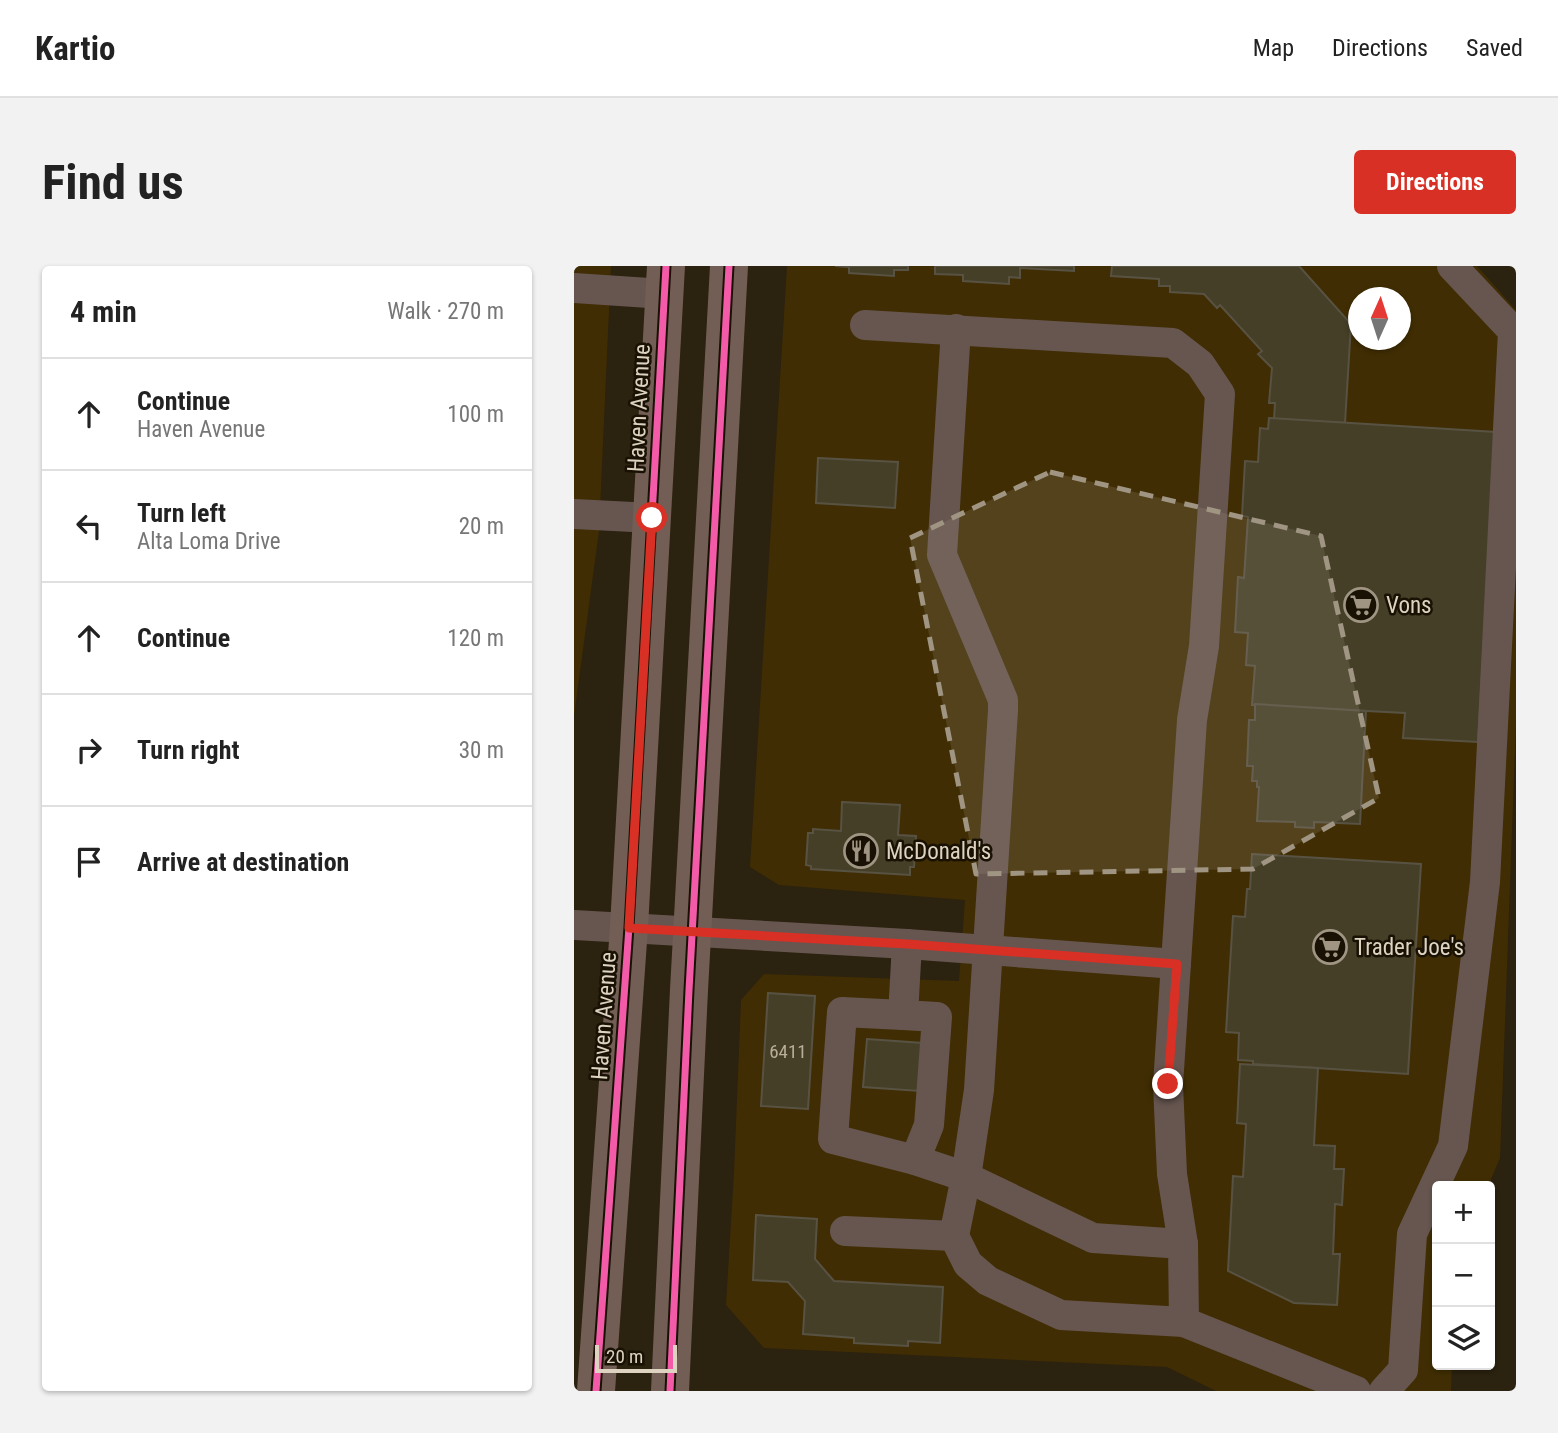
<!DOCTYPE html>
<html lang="en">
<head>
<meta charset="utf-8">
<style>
	:root { --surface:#fff; --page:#f2f2f2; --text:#222; --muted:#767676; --line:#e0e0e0; --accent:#d93025 }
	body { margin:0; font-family:"Roboto Condensed",sans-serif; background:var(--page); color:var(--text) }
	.controls { position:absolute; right:21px; bottom:21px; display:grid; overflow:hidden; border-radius:7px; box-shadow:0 2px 5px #0004 }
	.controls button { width:63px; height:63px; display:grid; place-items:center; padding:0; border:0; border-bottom:2px solid var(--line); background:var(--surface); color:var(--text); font:35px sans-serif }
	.compass { position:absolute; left:774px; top:21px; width:63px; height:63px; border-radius:50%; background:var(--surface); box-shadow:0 2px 5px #0004; rotate:3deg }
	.scale { position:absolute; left:21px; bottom:18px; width:82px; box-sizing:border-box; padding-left:7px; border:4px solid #ded3c0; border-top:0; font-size:19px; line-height:24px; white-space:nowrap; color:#ded3c0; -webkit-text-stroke:5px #181104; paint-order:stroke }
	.stop { position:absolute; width:21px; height:21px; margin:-16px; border:5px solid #d93025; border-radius:50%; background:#fff }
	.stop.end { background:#d93025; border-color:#fff; box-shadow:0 2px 7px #0008 }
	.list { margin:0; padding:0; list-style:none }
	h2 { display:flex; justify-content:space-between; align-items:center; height:91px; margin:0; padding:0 28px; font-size:30px }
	h2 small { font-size:23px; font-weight:400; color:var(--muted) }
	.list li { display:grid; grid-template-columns:46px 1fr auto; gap:21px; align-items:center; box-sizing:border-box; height:112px; padding:0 28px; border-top:2px solid var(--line) }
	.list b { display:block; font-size:26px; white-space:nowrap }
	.list p { margin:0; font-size:23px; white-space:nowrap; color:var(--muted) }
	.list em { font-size:23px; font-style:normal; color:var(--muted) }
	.icon { flex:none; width:38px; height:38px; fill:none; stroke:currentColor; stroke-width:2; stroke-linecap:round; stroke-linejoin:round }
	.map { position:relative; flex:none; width:942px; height:1125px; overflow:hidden; border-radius:7px }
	header { display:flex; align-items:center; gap:42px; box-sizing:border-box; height:98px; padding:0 35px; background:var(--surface); border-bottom:2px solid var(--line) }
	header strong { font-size:33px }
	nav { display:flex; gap:38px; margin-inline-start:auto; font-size:24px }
	.intro { display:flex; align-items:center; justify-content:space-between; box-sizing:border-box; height:168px; padding:0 42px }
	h1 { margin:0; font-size:49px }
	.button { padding:18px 32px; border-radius:7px; background:var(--accent); color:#fff; font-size:24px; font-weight:700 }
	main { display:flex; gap:42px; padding:0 42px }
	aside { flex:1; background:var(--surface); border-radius:7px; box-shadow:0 2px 5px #0004 }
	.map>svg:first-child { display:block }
</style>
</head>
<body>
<header>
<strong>Kartio</strong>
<nav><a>Map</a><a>Directions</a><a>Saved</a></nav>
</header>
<div class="intro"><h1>Find us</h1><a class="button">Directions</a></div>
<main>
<aside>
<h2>4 min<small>Walk · 270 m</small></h2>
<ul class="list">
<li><svg class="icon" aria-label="ahead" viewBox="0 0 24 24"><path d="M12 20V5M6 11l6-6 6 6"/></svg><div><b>Continue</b><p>Haven Avenue</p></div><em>100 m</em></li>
<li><svg class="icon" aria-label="left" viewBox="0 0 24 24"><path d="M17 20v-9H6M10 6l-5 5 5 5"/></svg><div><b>Turn left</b><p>Alta Loma Drive</p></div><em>20 m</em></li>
<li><svg class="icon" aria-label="ahead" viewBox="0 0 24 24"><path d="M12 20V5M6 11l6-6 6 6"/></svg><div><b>Continue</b></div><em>120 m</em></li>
<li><svg class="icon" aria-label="right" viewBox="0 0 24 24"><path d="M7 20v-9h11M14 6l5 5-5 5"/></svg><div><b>Turn right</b></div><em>30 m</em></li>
<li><svg class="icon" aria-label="arrive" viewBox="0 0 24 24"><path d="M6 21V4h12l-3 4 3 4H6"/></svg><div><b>Arrive at destination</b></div></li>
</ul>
</aside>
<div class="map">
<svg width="942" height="1125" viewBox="0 0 942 1125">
	<rect width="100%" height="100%" fill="#2b220f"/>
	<g fill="#402d03" fill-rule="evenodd">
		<path d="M0,0h37l-12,265 -25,185z"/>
		<path d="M213,0h690l39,44v411l-16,437 -12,28h-51v179h15l-1,26h-235l-49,-24 -403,-19 -38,-43 8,-132 7,-173 23,-26 195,7 6,-81 -186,-15 -29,-18zM785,32h42v42h-42z"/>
	</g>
	<g fill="#453f27" stroke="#585243" stroke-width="2">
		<path d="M261,0h73v4h-14v6l-45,-3v-6z"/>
		<path d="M361,0h139v5l-54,-3v10l-11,-1v7l-46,-3v-6l-28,-1z"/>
		<path d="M538,0h187l52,58 -6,99 -71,-4 1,-16h-6l3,-35 -14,-14 4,-3 -42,-46 -3,3 -13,-14 -34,-2v-6h-11v-7l-48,-3z"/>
		<path d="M695,152l227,14 -18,310 -75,-4 2,-25 -153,-8 3,-39 -9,-1 2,-32 -13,-1 3,-55 6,1 4,-61 -6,-1 3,-55 13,1 2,-34 8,1z"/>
		<path d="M244,192l80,4 -3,46 -79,-5z"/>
		<path d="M681,438l111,7 -6,113 -46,-2v6l-19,-1v-5l-38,-1 2,-34h-2v-6h-5l1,-15h-6l2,-46h6z"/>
		<path d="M268,536l58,3 -2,30 18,1 -2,31h-4v8l-99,-6v-3l-5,-1 2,-32h5v-4l28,2z"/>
		<path d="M678,588l169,10 -13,210 -155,-10v-3l-15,-1 1,-27 -13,-1 7,-116 12,1 2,-28h3z"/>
		<path d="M194,727l47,3 -7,113 -47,-3z"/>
		<path d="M293,773l56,4 -3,48 -57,-4z"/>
		<path d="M666,798l78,4 -4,77 21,1 -1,23h10l-2,36 -7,-1 -2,50h7l-3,51 -43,-2 -66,-32 5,-95 10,1 3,-53 -9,-1z"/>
		<path d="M182,949l61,4 -2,40 19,22 109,6 -3,56 -32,-2v5l-54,-3v-5l-51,-4 2,-33 -17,-19 -35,-2z"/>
	</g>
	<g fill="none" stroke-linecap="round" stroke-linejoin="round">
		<g stroke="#675650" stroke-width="30">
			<path d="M0,22l90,6"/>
			<path d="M291,59l308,18 27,21 20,30 -16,252 -12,74 -24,365 4,89 11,70"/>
			<path d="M382,63l-14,226 61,145v10l-24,380 -13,87 -12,59 14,28 20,17 73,34 123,7"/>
			<path d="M0,248l78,4"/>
			<path d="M0,659l333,19 269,20"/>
			<path d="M333,678l-4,71 34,2 -8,108 -14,35 51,17 127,61 90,6 1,78 172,69"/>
			<path d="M329,749l-61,-3 -9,127 82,21"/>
			<path d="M271,965l109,5"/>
			<path d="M810,1125l19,-21 9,-136 41,-88 32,-264 28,-551 -61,-65"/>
		</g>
		<g stroke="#735e56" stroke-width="38">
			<path d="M22,1125l33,-464 37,-661"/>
			<path d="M96,1125l19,-401 40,-724"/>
		</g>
		<g stroke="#181104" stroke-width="11">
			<g id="cycleway">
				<path d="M22,1125l33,-464 37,-661"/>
				<path d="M96,1125l19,-401 40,-724"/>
			</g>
		</g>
		<use href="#cycleway" stroke="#f35aa7" stroke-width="7"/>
	</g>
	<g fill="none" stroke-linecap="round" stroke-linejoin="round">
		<path stroke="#d93025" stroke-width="9" d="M78,252l-23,410 278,16 270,20 -9,120"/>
	</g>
	<path fill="#9f9582" fill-opacity="0.2" stroke="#9f9582" stroke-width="5" stroke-dasharray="14 9" stroke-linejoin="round" d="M476,206l271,64 58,262 -126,71 -277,5 -66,-336z"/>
	<defs>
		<g id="supermarket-ring" transform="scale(1.75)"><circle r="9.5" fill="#181104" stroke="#9f9582" stroke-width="1.5"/><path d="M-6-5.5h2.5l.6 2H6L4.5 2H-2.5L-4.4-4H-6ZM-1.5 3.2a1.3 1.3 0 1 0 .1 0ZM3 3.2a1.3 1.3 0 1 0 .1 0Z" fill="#9f9582"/></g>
		<g id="restaurant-ring" transform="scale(1.75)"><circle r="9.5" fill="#181104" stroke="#9f9582" stroke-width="1.5"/><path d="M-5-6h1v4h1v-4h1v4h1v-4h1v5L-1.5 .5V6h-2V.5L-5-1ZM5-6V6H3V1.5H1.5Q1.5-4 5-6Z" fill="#9f9582"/></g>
	</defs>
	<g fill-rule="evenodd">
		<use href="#supermarket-ring" x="787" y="339"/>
		<use href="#restaurant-ring" x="287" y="585"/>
		<use href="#supermarket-ring" x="756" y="681"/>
	</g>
	<g text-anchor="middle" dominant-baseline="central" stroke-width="5" stroke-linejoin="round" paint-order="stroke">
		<g font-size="19" fill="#b8ae9a">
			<text x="214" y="785">6411</text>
		</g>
		<g font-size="23" fill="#ded3c0" stroke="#181104">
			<text transform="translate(65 142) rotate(-87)">Haven Avenue</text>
			<text transform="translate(30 750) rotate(-86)">Haven Avenue</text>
		</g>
		<g font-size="23" fill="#ded3c0" stroke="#181104" text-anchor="start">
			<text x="812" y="339">Vons</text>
			<text x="312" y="585">McDonald's</text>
			<text x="780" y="681">Trader Joe's</text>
		</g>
	</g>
</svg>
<div class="controls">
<button>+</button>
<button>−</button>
<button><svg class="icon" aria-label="layers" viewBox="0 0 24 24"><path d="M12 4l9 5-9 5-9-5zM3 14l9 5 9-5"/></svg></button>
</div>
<svg class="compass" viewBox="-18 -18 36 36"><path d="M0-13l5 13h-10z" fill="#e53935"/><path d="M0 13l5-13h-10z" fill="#767676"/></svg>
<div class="scale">20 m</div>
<div class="stop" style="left:78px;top:252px"></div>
<div class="stop end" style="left:594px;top:818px"></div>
</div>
</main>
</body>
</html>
